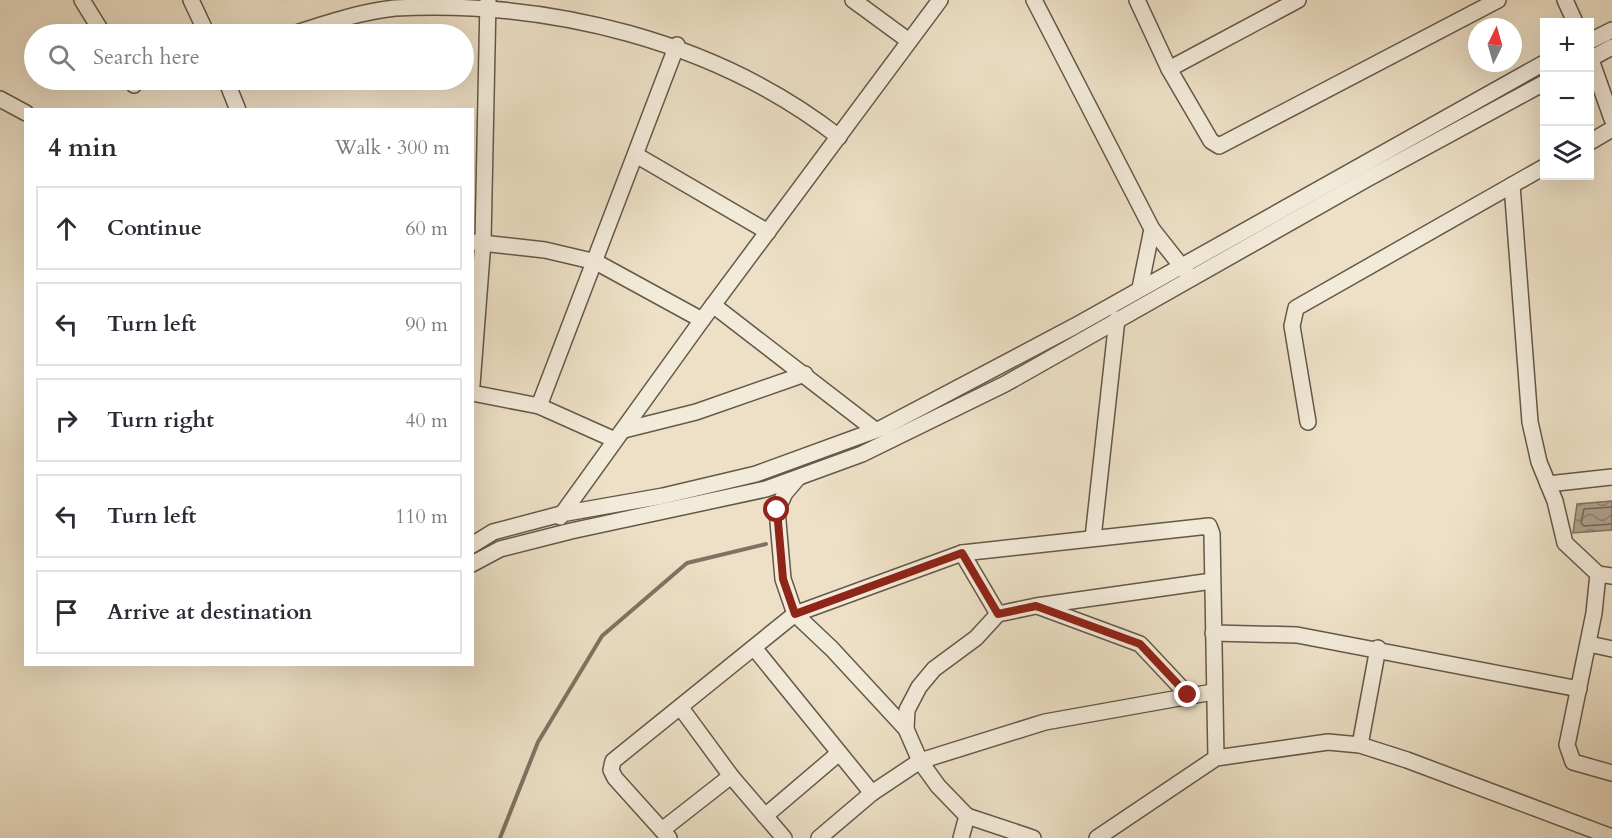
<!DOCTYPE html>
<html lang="en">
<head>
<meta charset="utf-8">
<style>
	:root { --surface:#fff; --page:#f7f7f7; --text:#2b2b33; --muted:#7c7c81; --line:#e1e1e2 }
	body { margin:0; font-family:Cardo,serif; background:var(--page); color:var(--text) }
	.controls { position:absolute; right:18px; top:18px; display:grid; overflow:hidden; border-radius:0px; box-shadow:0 6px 24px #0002 }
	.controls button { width:54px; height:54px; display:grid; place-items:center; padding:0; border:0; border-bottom:2px solid var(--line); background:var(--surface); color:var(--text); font:30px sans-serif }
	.compass { position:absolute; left:1468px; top:18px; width:54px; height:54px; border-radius:50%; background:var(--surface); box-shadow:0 6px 24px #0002; rotate:5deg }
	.stop { position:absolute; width:18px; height:18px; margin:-14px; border:4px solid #8f2418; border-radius:50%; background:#fff }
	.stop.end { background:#8f2418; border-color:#fff; box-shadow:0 2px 6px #0008 }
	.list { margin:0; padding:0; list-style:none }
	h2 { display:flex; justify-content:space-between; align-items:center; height:78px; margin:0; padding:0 24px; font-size:26px }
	h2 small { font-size:20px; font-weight:400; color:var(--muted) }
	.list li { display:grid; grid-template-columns:39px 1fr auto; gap:18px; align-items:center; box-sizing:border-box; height:84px; margin:0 12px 12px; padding:0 12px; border:2px solid var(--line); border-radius:0px }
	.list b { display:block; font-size:22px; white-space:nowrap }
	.list em { font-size:20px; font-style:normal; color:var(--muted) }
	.icon { flex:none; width:33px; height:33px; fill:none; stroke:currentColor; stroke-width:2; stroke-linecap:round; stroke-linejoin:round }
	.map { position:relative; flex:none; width:1612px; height:838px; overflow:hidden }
	.search { position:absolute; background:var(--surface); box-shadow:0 6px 24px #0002; left:24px; top:24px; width:450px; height:66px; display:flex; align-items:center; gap:15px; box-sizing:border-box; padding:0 21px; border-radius:33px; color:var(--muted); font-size:22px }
	.panel { position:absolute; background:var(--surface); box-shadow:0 6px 24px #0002; left:24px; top:108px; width:450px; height:558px; border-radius:0px }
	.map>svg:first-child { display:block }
</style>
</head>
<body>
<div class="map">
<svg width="1612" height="838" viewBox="0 0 1612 838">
	<defs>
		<pattern id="water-waves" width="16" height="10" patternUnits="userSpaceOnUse" patternTransform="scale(1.5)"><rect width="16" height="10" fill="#afa28e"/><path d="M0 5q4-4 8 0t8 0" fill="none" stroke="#8f8474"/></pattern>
	</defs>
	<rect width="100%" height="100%" fill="#ede0c6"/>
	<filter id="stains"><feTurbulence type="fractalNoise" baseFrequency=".00333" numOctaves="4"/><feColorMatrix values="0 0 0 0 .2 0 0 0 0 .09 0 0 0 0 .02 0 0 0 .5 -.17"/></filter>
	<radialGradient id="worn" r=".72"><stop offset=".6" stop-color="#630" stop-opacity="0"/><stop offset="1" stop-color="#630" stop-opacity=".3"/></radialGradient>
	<path fill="url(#water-waves)" stroke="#7f7262" stroke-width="1.5" d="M1612,501v29l-39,3 4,-29z"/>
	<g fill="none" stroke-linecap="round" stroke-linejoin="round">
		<path stroke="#736657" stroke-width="1.5" d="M1612,507l-28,2 -3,14 3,3 28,-2"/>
		<path stroke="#7f7262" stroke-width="4" d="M500,838l38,-96 64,-106 85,-73 79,-19"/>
		<g stroke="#64584a" stroke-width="18">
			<g id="minor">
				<path d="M82,0l21,34"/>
				<path d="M191,0l16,34"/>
				<path d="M853,0l56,41"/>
				<path d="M1034,0l118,229 34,43"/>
				<path d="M1137,0l32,69 42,72 8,5 279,-146"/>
				<path d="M1565,0l10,22"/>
				<path d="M293,34c34,-11 66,-22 102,-26 155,-8 321,33 444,129"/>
				<path d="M1590,41l22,-11"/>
				<path d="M1590,57l22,62"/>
				<path d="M1590,59l22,-12"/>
				<path d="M1169,69l129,-69"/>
				<path d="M131,80l3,5"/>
				<path d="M226,80l12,30"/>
				<path d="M0,99l26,14"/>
				<path d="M1590,142l22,-13"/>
				<path d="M636,155l132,77"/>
				<path d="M1512,185l18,237 9,40 16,39 10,42 33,31 14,2"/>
				<path d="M473,242l72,8 51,12 106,58"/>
				<path d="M1140,288l12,-59"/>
				<path d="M713,305l162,125"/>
				<path d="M472,385l11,-144 5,-241"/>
				<path d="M472,393l67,13 76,34"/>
				<path d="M539,406l138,-361"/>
				<path d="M1308,422l-16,-96 4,-18 248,-141"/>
				<path d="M624,430l72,-18 109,-38"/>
				<path d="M797,479l-12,14 -8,17 6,69 12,35 37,35 74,80 14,32 18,25 29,30 66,22"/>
				<path d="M1548,484l64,-7"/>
				<path d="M560,517l142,-197 238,-320"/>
				<path d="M1093,538l24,-219"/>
				<path d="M472,545l21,-13 68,-18 102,-18 93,-22 126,-46 193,-102 469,-263"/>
				<path d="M962,553l36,61"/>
				<path d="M472,564l28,-15 71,-18 195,-42 96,-35 143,-70 362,-205 177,-96"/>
				<path d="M1598,574l-4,39 -27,132 6,17 39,11"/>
				<path d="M1040,607l100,37 48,51"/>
				<path d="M1213,633l84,2 282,54"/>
				<path d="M1589,644l23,5"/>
				<path d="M755,649l117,144"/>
				<path d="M681,708l50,68 53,62"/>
				<path d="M906,729l1,-19 12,-23 15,-18 42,-31 22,-24 38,-8 176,-25"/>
				<path d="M1360,745l18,-97"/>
				<path d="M765,816l74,-63"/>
				<path d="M662,830l69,-54"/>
				<path d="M669,838l-54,-60 -4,-8 2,-9 182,-147 167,-61 247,-27 3,8 4,224"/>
				<path d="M819,838l53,-45 48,-32 125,-39 168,-30"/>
				<path d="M961,838l6,-22"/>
				<path d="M1097,838l119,-80 112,-16 32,3 47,15 205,77"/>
			</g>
		</g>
		<use href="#minor" stroke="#f3ebda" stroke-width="15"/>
	</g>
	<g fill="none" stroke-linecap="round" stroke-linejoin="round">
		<path stroke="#8f2418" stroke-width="8" d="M777,510l6,69 12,35 167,-61 36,61 38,-8 104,38 48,51"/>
	</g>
	<rect width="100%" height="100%" filter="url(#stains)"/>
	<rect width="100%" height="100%" fill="url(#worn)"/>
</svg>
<div class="controls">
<button>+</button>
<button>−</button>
<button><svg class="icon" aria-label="layers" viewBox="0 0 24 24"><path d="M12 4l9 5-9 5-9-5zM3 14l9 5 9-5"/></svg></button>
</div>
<svg class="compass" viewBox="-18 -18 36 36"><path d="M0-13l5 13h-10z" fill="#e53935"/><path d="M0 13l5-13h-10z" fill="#7c7c81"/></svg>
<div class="stop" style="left:777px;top:510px"></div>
<div class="stop end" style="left:1188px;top:695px"></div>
<div class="search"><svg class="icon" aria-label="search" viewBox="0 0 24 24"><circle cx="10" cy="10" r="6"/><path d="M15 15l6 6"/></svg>Search here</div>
<section class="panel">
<h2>4 min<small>Walk · 300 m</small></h2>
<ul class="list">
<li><svg class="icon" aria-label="ahead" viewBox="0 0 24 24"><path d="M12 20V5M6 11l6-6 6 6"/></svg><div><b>Continue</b></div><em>60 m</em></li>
<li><svg class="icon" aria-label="left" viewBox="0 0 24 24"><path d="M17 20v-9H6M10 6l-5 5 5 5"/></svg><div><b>Turn left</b></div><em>90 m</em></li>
<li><svg class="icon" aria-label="right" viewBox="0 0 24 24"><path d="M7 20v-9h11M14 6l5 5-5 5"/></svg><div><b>Turn right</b></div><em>40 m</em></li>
<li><svg class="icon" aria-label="left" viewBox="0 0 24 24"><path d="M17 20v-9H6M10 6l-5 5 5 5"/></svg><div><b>Turn left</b></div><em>110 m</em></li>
<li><svg class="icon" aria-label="arrive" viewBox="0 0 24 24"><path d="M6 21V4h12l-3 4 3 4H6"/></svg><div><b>Arrive at destination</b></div></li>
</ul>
</section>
</div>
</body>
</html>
